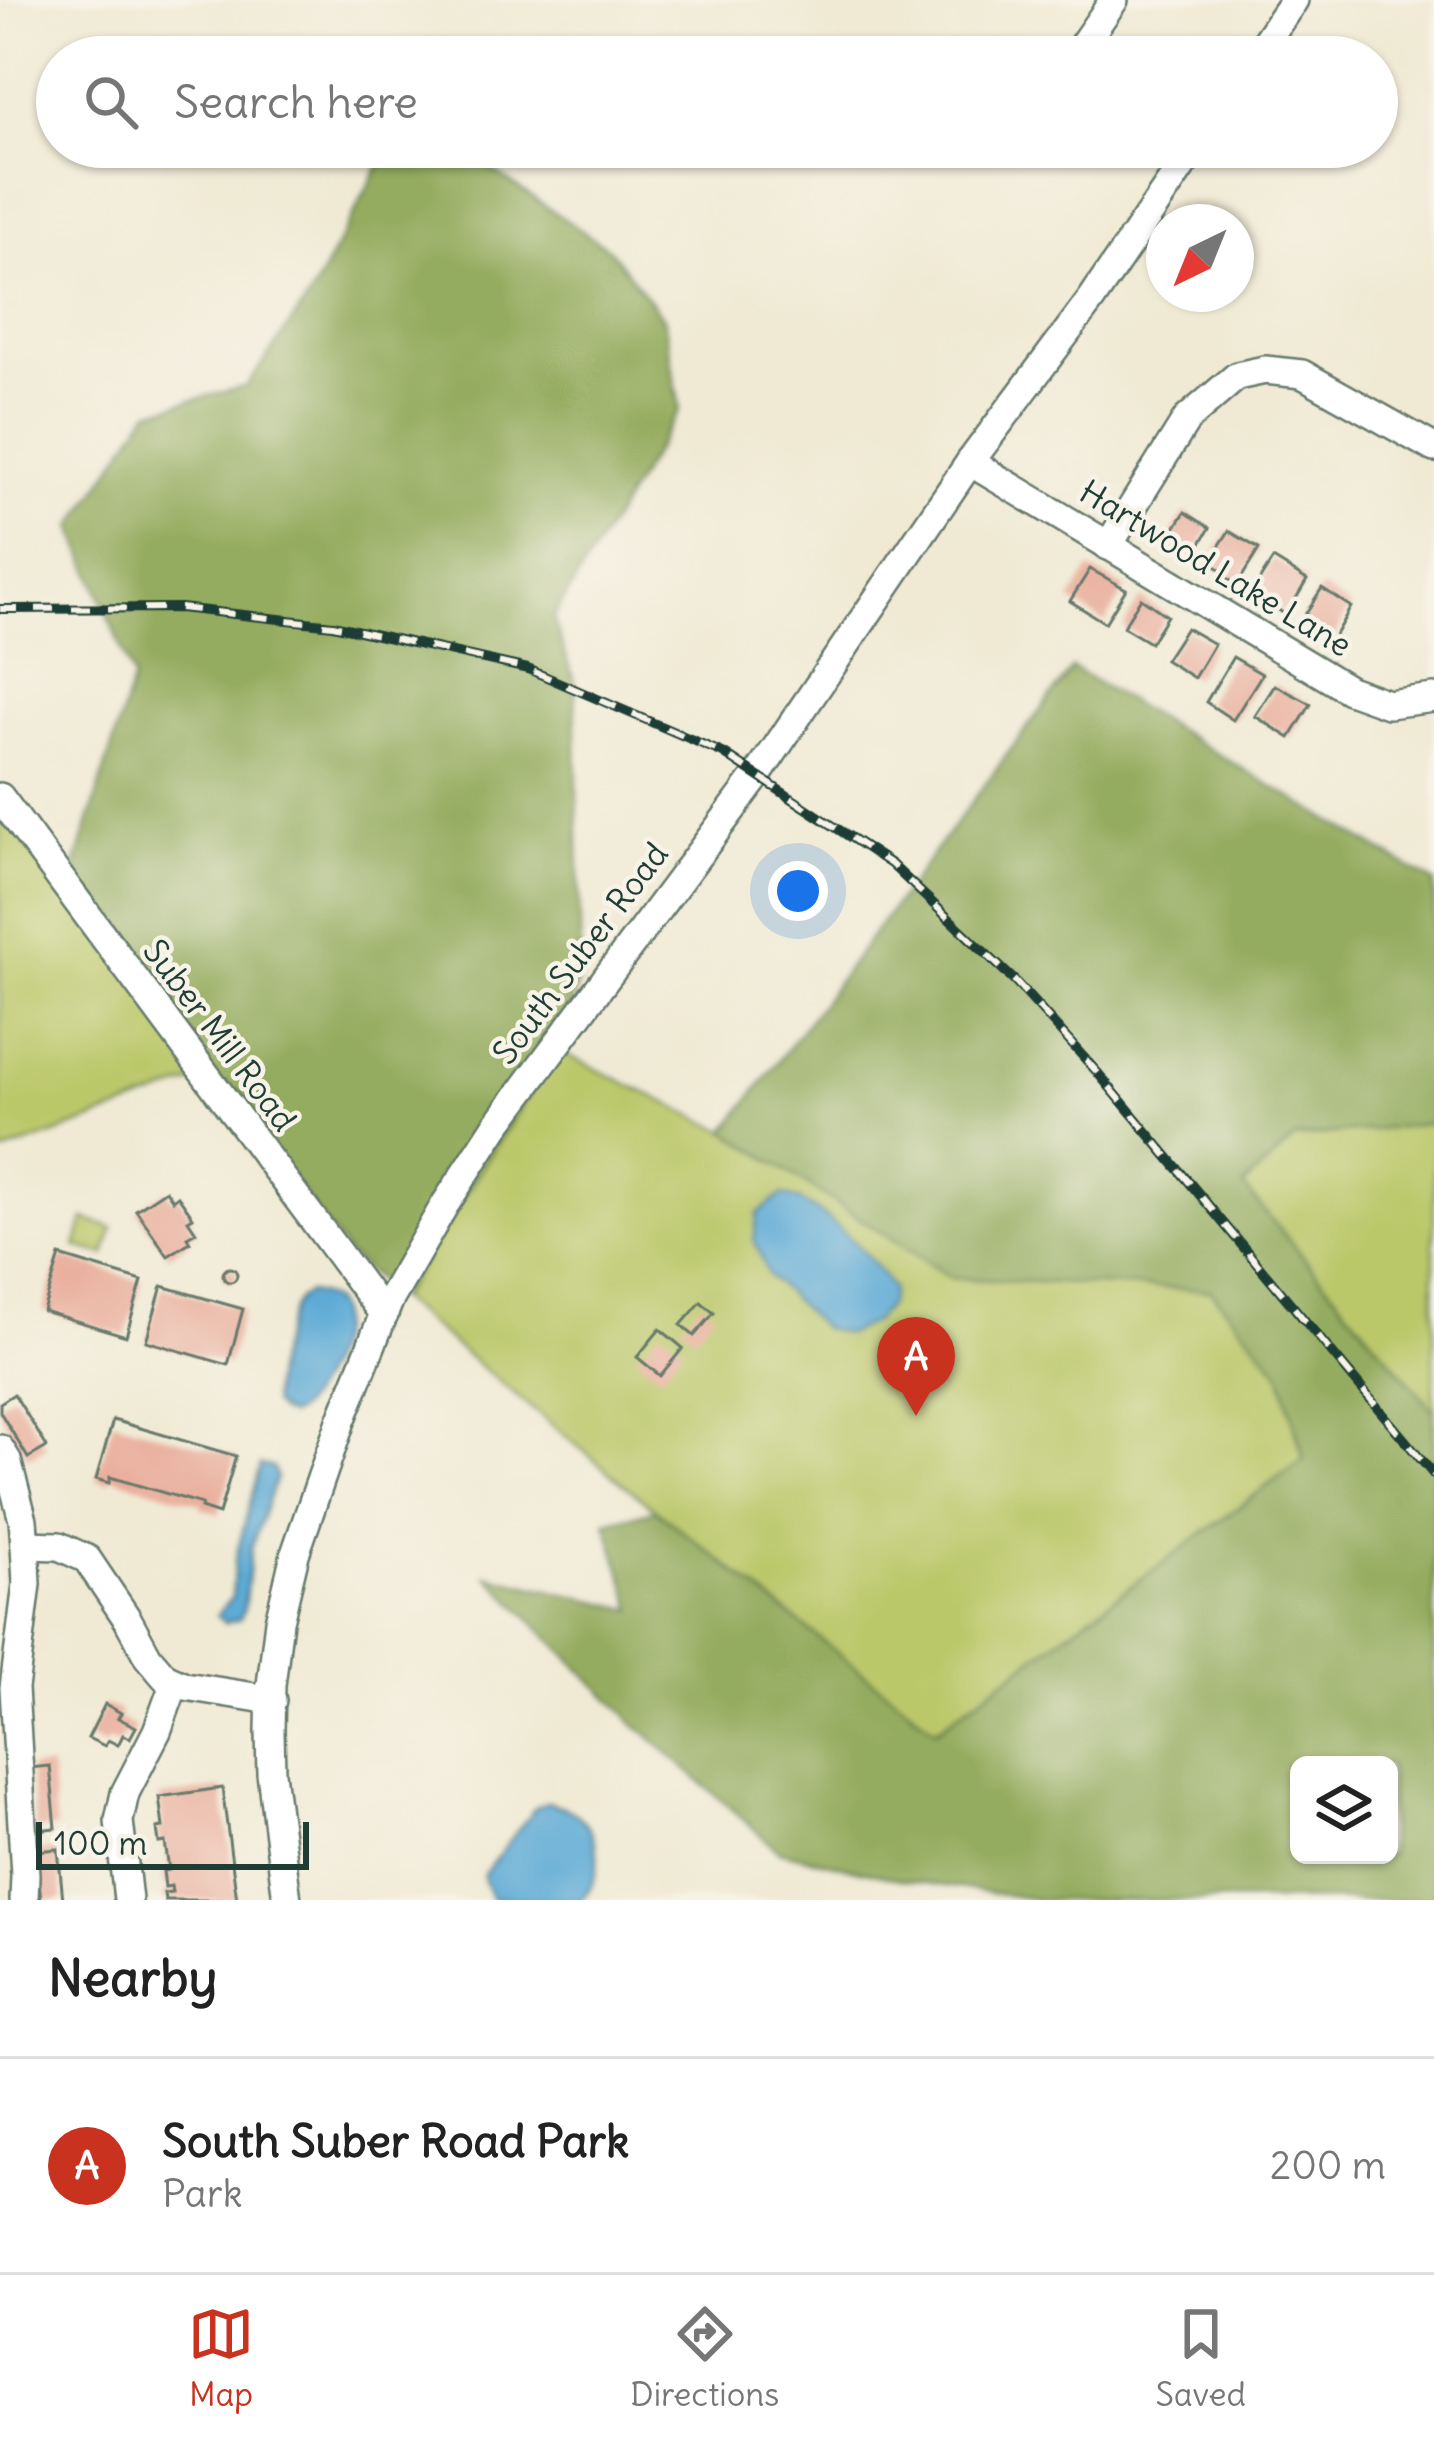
<!DOCTYPE html>
<html lang="en">
<head>
<meta charset="utf-8">
<style>
	:root { --surface:#fff; --page:#f6f6f6; --text:#222; --muted:#767676; --line:#e0e0e0; --accent:#c8321e }
	body { margin:0; font-family:Delius,sans-serif; background:var(--page); color:var(--text) }
	.controls { position:absolute; right:36px; bottom:36px; display:grid; overflow:hidden; border-radius:18px; box-shadow:0 3px 9px #0004 }
	.controls button { width:108px; height:108px; display:grid; place-items:center; padding:0; border:0; border-bottom:3px solid var(--line); background:var(--surface); color:var(--text); font:60px sans-serif }
	.compass { position:absolute; left:1146px; top:204px; width:108px; height:108px; border-radius:50%; background:var(--surface); box-shadow:0 3px 9px #0004; rotate:223deg }
	.scale { position:absolute; left:36px; bottom:30px; width:273px; box-sizing:border-box; padding-left:12px; border:6px solid #1f3d34; border-top:0; font-size:33px; line-height:42px; white-space:nowrap; color:#1f3d34; -webkit-text-stroke:9px #f7f3e8; paint-order:stroke }
	.you { position:absolute; left:798px; top:891px; width:42px; height:42px; margin:-30px; border:9px solid #fff; border-radius:50%; background:#1a73e8; box-shadow:0 0 0 18px #1a73e833 }
	.badge { display:grid; place-items:center; width:78px; height:78px; border-radius:50%; background:var(--accent); color:#fff; font-size:39px; font-weight:700 }
	.pin { position:absolute; translate:-50% -99px; filter:drop-shadow(0 3px 6px #0008) }
	.pin::after { content:''; position:absolute; top:63px; width:42px; height:36px; background:inherit; clip-path:polygon(0 0,100% 0,50% 100%) }
	.list { margin:0; padding:0; list-style:none }
	h2 { display:flex; justify-content:space-between; align-items:center; height:156px; margin:0; padding:0 48px; font-size:51px }
	h2 small { font-size:39px; font-weight:400; color:var(--muted) }
	.list li { display:grid; grid-template-columns:78px 1fr auto; gap:36px; align-items:center; box-sizing:border-box; height:216px; padding:0 48px; border-top:3px solid var(--line) }
	.list b { display:block; font-size:45px; white-space:nowrap }
	.list p { margin:0; font-size:39px; white-space:nowrap; color:var(--muted) }
	.list em { font-size:39px; font-style:normal; color:var(--muted) }
	.icon { flex:none; width:66px; height:66px; fill:none; stroke:currentColor; stroke-width:2; stroke-linecap:round; stroke-linejoin:round }
	.map { position:relative; flex:none; width:1434px; height:1900px; overflow:hidden }
	.search { position:absolute; background:var(--surface); box-shadow:0 3px 9px #0004; left:36px; right:36px; top:36px; height:132px; display:flex; align-items:center; gap:30px; box-sizing:border-box; padding:0 42px; border-radius:66px; color:var(--muted); font-size:45px }
	.sheet { height:372px; background:var(--surface) }
	nav { display:flex; justify-content:space-around; align-items:center; box-sizing:border-box; height:168px; border-top:3px solid var(--line); background:var(--surface); font-size:33px; color:var(--muted) }
	nav a { display:grid; justify-items:center; gap:6px }
	nav .on { color:var(--accent) }
	.map>svg:first-child { display:block }
</style>
</head>
<body>
<div class="map">
<svg width="1434" height="1900" viewBox="0 0 1434 1900">
	<rect width="100%" height="100%" fill="#f7f3e8"/>
	<filter id="ink" filterUnits="userSpaceOnUse"><feTurbulence type="fractalNoise" baseFrequency=".00833" numOctaves="2"/><feDisplacementMap in="SourceGraphic" scale="24" xChannelSelector="R" yChannelSelector="G"/><feConvolveMatrix kernelMatrix="1 2 1 2 8 2 1 2 1" color-interpolation-filters="sRGB"/></filter>
	<filter id="wash" filterUnits="userSpaceOnUse"><feTurbulence type="fractalNoise" baseFrequency=".004" numOctaves="4" result="noise"/><feDisplacementMap in="SourceGraphic" scale="48" xChannelSelector="R" yChannelSelector="G"/><feGaussianBlur stdDeviation="2.7" result="paint"/><feColorMatrix in="noise" values="0 0 0 0 0 0 0 0 0 0 0 0 0 0 0 0 0 1.4 0 .05"/><feComposite in="paint" operator="in"/></filter>
	<g filter="url(#wash)">
		<rect width="100%" height="100%" fill="#f0ead4"/>
		<g fill="#bbc86a" stroke="#6d824f" stroke-width="3">
			<path d="M12,813l202,262 -214,79v-332z"/>
			<path d="M559,1047l8,8 159,76 225,147 260,11 69,83 24,87 -369,271 -279,-220 -258,-211z"/>
			<path d="M1434,1123v288l-191,-225 52,-48z"/>
			<path d="M84,1219l29,9 -8,27 -29,-8z"/>
		</g>
		<g fill="#94ac5e" stroke="#5a7449" stroke-width="3" fill-rule="evenodd">
			<path d="M389,147h69l151,102 55,70 16,90 -127,209 22,65 6,289 -22,75 -161,252 -49,-43 -279,-373 63,-204 -60,-152 76,-116 98,-25 64,-91z"/>
			<path d="M1072,668l362,214v241l-139,15 -52,48 191,225v489h-391l-139,-20 -125,-29 -147,-130 -144,-145 146,34 -28,-88 50,-12 280,220 368,-271 -24,-87 -69,-82 -260,-12 -225,-147zM1299,1765h90v90h-90z"/>
		</g>
		<g fill="#5daad6" stroke="#3e7485" stroke-width="3">
			<path d="M782,1195c38,7 90,61 110,94l-4,17 -15,16 -26,12 -25,-6 -54,-53 -14,-36 4,-26z"/>
			<path d="M307,1293c10,1 20,3 27,11 17,22 -21,100 -44,112 -8,-3 -12,-4 -17,-11 -7,-14 14,-95 26,-107 2,-2 6,-3 8,-5z"/>
			<path d="M260,1465l13,2 3,11 -25,70 -7,61 -4,10 -15,4 -8,-8 15,-18 3,-36z"/>
			<path d="M548,1802c13,4 26,8 35,18 19,22 20,60 -3,80l-89,-2 -7,-17v-7l50,-65z"/>
		</g>
		<g id="blocks">
			<g fill="#e9ac9a">
				<path d="M1185,512l25,16 -17,28 -26,-15z"/>
				<path d="M1229,531l30,18 -22,36 -12,-8 2,-4 -18,-11z"/>
				<path d="M1273,559l34,21 -21,35 -34,-23z"/>
				<path d="M1090,569l36,20 -21,34 -35,-22z"/>
				<path d="M1322,588l29,19 -19,33 -30,-21z"/>
				<path d="M1141,598l26,18 -17,27 -27,-16z"/>
				<path d="M1186,628l28,16 -20,34 -29,-18z"/>
				<path d="M1233,657l29,17 -29,46 -27,-18z"/>
				<path d="M1275,685l36,19 -21,34 -35,-22z"/>
				<path d="M166,1190l7,10 5,-4 15,21 -5,3 8,12 -9,5 3,5 -22,14 -32,-46z"/>
				<path d="M60,1256l82,25 -16,55 -83,-25z"/>
				<circle cx="230" cy="1275" r="7"/>
				<path d="M162,1286l81,23 -15,56 -82,-24z"/>
				<path d="M701,1302l13,11 -20,23 -13,-11z"/>
				<path d="M660,1329l23,19 -23,28 -23,-19z"/>
				<path d="M14,1394l33,53 -19,11 -28,-46v-9z"/>
				<path d="M113,1420l123,36 -17,58 -18,-6 1,-4 -92,-27 -1,6 -13,-4z"/>
				<path d="M105,1704l16,9 -3,5 18,9 -6,11 -7,-3 -5,10 -10,-5 -3,6 -17,-8z"/>
				<path d="M50,1766l6,62 -21,2 -6,-62z"/>
				<path d="M222,1788l15,112h-72l-1,-7 8,-1 -1,-6 -6,1 -2,-16 6,-1 -4,-28 -6,1 -2,-15 6,-1 -4,-30z"/>
				<path d="M58,1849l5,51h-22l-5,-49z"/>
			</g>
		</g>
	</g>
	<g filter="url(#ink)">
		<use href="#blocks" fill-opacity="0" stroke="#687a6c" stroke-width="3"/>
		<g fill="none" stroke-linecap="round" stroke-linejoin="round">
			<g stroke="#687a6c" stroke-width="32">
				<g id="minor">
					<path d="M1078,52l36,-52"/>
					<path d="M1255,57l39,-57"/>
					<path d="M970,462l379,228 39,14 46,-6"/>
					<path d="M1108,546l79,-127 50,-43 28,-6 37,4 132,74"/>
					<path d="M0,797l384,518"/>
					<path d="M0,1449l7,11 16,60 2,25 2,39 -13,104 11,187 -1,25"/>
					<path d="M25,1545l34,1 28,13 41,61 20,37 17,20 20,9 87,14"/>
					<path d="M128,1900l-9,-79 6,-28 32,-62 18,-49"/>
					<path d="M287,1900l-16,-127 -1,-42 1,-46 8,-64 16,-67 46,-133 48,-120 55,-95 52,-80 261,-350 213,-314 121,-162 104,-153"/>
				</g>
			</g>
			<use href="#minor" stroke="#fff" stroke-width="27"/>
			<g stroke="#1f3d34" stroke-width="10">
				<path id="rail" d="M0,609l180,-1 153,17 195,44 195,84 168,111 123,116 83,92 337,403"/>
			</g>
			<use href="#rail" stroke="#f7f3e8" stroke-width="6" stroke-dasharray="18" stroke-linecap="butt"/>
		</g>
	</g>
	<g text-anchor="middle" dominant-baseline="central" stroke-width="9" stroke-linejoin="round" paint-order="stroke">
		<g font-size="33" fill="#1f3d34" stroke="#f7f3e8">
			<text transform="translate(1216 568) rotate(31)">Hartwood Lake Lane</text>
			<text transform="translate(580 953) rotate(-53)">South Suber Road</text>
			<text transform="translate(220 1035) rotate(53)">Suber Mill Road</text>
		</g>
	</g>
</svg>
<div class="controls">
<button><svg class="icon" aria-label="layers" viewBox="0 0 24 24"><path d="M12 4l9 5-9 5-9-5zM3 14l9 5 9-5"/></svg></button>
</div>
<svg class="compass" viewBox="-18 -18 36 36"><path d="M0-13l5 13h-10z" fill="#e53935"/><path d="M0 13l5-13h-10z" fill="#767676"/></svg>
<div class="scale">100 m</div>
<div class="you"></div>
<div class="pin badge" style="left:916px;top:1416px">A</div>
<div class="search"><svg class="icon" aria-label="search" viewBox="0 0 24 24"><circle cx="10" cy="10" r="6"/><path d="M15 15l6 6"/></svg>Search here</div>
</div>
<section class="sheet">
<h2>Nearby<small></small></h2>
<ul class="list">
<li><span class="badge">A</span><div><b>South Suber Road Park</b><p>Park</p></div><em>200 m</em></li>
</ul>
</section>
<nav>
<a class="on"><svg class="icon" aria-label="map" viewBox="0 0 24 24"><path d="M3 6l6-2 6 2 6-2v14l-6 2-6-2-6 2zM9 4v14M15 6v14"/></svg>Map</a>
<a><svg class="icon" aria-label="directions" viewBox="0 0 24 24"><path d="M12 3l9 9-9 9-9-9zM9 14v-3h6M13 9l2 2-2 2"/></svg>Directions</a>
<a><svg class="icon" aria-label="saved" viewBox="0 0 24 24"><path d="M7 4h10v16l-5-4-5 4z"/></svg>Saved</a>
</nav>
</body>
</html>
